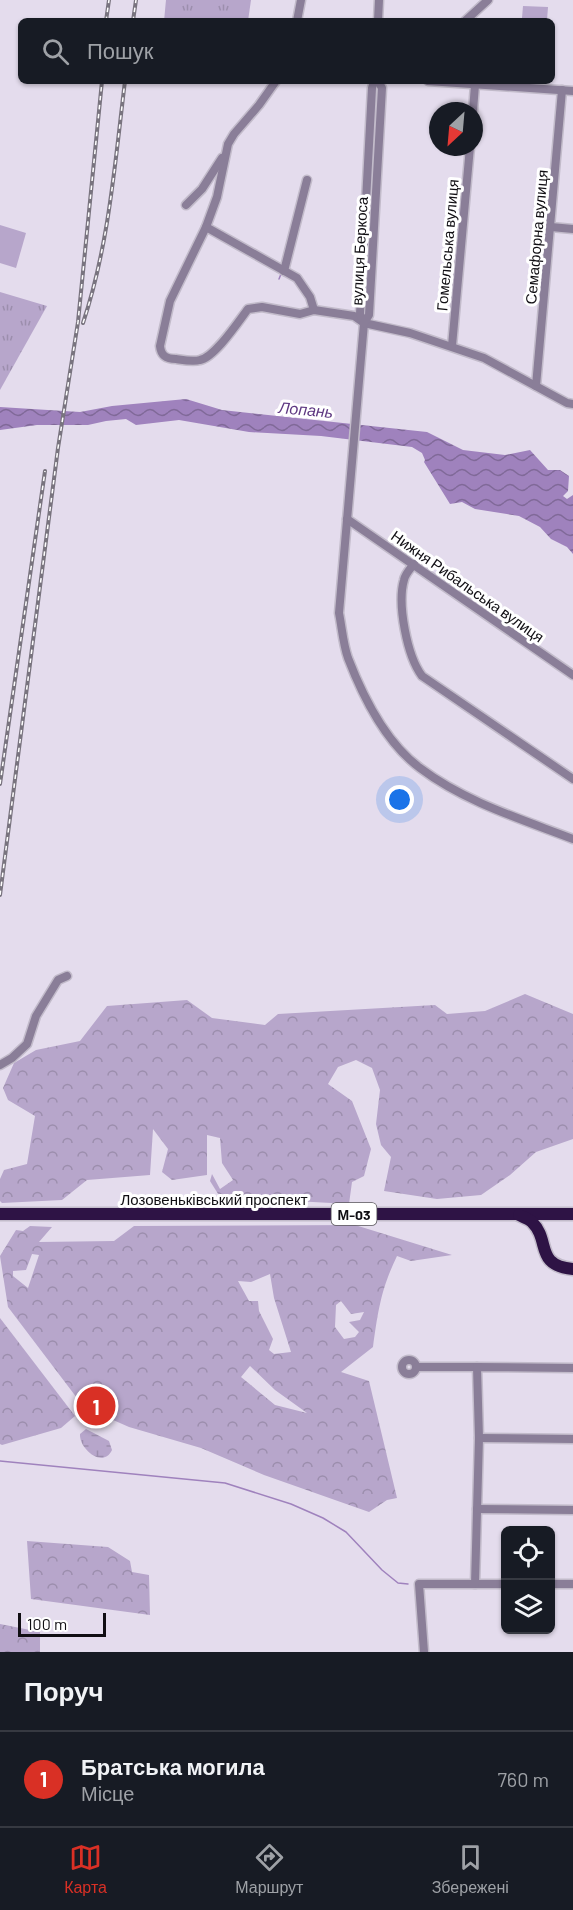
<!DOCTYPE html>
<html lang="uk">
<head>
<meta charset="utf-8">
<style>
	:root { --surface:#171b24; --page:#20242c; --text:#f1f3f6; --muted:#9ea1a6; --line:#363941; --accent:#d93025 }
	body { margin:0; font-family:Barlow,sans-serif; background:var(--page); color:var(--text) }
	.controls { position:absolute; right:18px; bottom:18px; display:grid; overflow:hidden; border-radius:9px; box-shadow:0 2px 4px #0004 }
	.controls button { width:54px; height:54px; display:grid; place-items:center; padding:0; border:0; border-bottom:2px solid var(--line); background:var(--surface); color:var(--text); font:30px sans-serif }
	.compass { position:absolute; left:429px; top:102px; width:54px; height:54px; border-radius:50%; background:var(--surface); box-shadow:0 2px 4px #0004; rotate:206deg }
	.scale { position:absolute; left:18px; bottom:15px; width:88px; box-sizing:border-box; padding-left:6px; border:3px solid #100e13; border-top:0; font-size:16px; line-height:21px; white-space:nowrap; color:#100e13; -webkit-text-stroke:4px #fff; paint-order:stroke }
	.you { position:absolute; left:400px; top:800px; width:21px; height:21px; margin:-15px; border:4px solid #fff; border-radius:50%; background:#1a73e8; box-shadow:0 0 0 9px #1a73e833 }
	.badge { display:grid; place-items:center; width:39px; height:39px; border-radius:50%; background:var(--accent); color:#fff; font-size:20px; font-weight:700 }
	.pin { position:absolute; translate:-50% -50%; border:3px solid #fff; box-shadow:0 2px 6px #0006 }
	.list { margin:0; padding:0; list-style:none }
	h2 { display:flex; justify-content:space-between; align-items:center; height:78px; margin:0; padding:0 24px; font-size:26px }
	h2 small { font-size:20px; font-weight:400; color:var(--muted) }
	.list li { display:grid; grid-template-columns:39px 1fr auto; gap:18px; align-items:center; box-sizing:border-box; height:96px; padding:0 24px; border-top:2px solid var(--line) }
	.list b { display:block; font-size:22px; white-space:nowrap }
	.list p { margin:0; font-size:20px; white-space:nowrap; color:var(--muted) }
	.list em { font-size:20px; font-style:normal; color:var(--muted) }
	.icon { flex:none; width:33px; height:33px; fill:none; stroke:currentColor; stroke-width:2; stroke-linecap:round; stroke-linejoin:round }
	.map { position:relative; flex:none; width:573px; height:1652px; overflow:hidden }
	.search { position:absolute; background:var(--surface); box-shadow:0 2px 4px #0004; left:18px; right:18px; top:18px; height:66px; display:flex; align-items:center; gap:15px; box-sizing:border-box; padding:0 21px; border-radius:9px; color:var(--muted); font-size:22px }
	.sheet { height:174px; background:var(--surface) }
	nav { display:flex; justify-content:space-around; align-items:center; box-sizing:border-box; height:84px; border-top:2px solid var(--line); background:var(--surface); font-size:16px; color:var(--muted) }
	nav a { display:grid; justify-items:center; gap:3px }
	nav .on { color:var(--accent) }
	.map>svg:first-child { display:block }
</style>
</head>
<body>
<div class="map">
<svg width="573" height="1652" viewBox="0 0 573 1652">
	<defs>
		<pattern id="forest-crowns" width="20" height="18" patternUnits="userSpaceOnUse" patternTransform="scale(1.5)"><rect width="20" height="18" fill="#b7a6cb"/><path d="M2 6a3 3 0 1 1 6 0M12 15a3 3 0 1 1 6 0" fill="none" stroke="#9c8ead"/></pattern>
		<pattern id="wetland-marsh" width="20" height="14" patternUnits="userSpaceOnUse" patternTransform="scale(1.5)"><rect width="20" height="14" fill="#b7a6cb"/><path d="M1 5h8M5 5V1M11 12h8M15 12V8" fill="none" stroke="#9c8ead"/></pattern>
		<pattern id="park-tufts" width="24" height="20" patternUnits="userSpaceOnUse" patternTransform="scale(1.5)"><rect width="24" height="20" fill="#b7a6cb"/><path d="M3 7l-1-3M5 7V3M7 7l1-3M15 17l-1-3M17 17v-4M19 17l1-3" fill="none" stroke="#9c8ead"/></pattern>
		<pattern id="water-waves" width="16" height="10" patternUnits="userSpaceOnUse" patternTransform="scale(1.5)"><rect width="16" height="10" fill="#9f82bd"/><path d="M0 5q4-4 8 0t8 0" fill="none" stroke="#806998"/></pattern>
	</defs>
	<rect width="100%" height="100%" fill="#e4dced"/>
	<g fill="url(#forest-crowns)" fill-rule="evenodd">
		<path d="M525,994l48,20v125l-37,13 -26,23 -29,20 -44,4 -53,-8 7,-34 -10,-12 -5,-21 4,-34 -8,-22 -16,-8 -18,7 -10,17 24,17 19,48 -7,27 -12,6 -3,22 -129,-7 -10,-16 2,-7 8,15 13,-9 -11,-17 -2,-25 -13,-3v40l-35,5 -10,-8 6,-23 -15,-20 -3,46 -63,5 -25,20 -60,3 -2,-2v-22l4,-9 23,-6 8,-48 -27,-16 -5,-12 11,-25 22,-13 44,-9 27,-35 80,-6 25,18 53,7 13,-11 157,-9 12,9 38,-3z"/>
		<path d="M355,1225l97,30 -41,6 -14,-5c-16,33 -19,55 -24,91l-32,25 28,9 28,117 -10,2 -18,12 -105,-37 -63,-27 -72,-21 -34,-15 -15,-10 -72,-95 -8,-51 16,-26 7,1 7,-5 22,1 -13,15 75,-1 20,-15zM32,1254l7,1 -11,33 -15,-12v-5l13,-1zM270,1274l4,24 17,54 -17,2 -5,-4 4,-11 -14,-28 -1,-10h-9l-11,-20 13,1zM341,1301l10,13 13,-2 -4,8 -11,2 10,10 -4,5 -11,2 -9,-12 1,-22zM250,1366l25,24 32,23 -32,-8 -34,-28z"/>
		<path d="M0,1318l75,98 -14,12 -59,17 -2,-1z"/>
		<path d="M27,1541l81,6 22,14 2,11 17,3 1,40 -119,-16z"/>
		<path d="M0,1624l40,8v20h-40z"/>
	</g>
	<path fill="url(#wetland-marsh)" d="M86,1429l23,12 3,9c-9,19 -33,-1 -32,-16z"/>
	<g fill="url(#park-tufts)">
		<path d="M166,0h85l-3,21h-84z"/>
		<path d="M0,292l47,14 -47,84z"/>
	</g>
	<g fill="#b7a6cb">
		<path d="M523,6l25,1 -1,13 -25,-2z"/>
		<path d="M0,225l26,8 -10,35 -16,-5z"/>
	</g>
	<path fill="url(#water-waves)" d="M186,399l36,11 205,22 36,18 42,5 25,-5 18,20h12l9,6 -1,15 -5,5 4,3 6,-4v59l-6,-7 -16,-8 -11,-12 -21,-11 -44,-7 -13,-7 -12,2 -26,-42 1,-2 -3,-7 -10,-6 -91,-11 -72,-4 -70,-12 -43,5 -10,-6 -20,2 -18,4h-51l-37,5v-23l80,5 32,-6z"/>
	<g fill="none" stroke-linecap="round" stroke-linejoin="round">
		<g stroke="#9f82bd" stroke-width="1.5">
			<path d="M279,279l2,-5"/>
			<path d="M0,1461l225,22 66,21 32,14 23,14 36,38 16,13 10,1"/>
		</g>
		<g stroke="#c2bbca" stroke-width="11">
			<g id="minor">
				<path d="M297,21l4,-21"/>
				<path d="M378,21l1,-21"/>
				<path d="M465,21l23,-21"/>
				<path d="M276,81l-17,24 -25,29 -6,10 -11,53 -11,30 -36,74 -10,45c1,10 6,13 16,13 7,1 17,3 24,1 15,-3 38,-38 48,-51l14,-2 38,7 14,-4 40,6 10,7 46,10 74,25 83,45 6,1"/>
				<path d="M374,81l-2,7 -12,226 4,9 -25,290c3,15 4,31 9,45 15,39 38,85 72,110 45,34 101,51 153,71"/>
				<path d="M428,81l145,10"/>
				<path d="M473,111l2,-26"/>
				<path d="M186,205l16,-16 20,-31"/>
				<path d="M206,227l91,51 13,19 4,13"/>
				<path d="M551,227l22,2"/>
				<path d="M284,271l23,-91"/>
				<path d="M364,323l5,-8 13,-227 -4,-7"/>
				<path d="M452,346l18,-199"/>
				<path d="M536,386l26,-296"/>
				<path d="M347,519l226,156"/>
				<path d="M414,564c-4,5 -9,10 -10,16 -7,24 3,76 18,96l151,103"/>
				<path d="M0,1065l12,-7 15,-14 9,-28 22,-36 9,-4"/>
				<circle cx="409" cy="1367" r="7"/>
				<path d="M417,1367h60"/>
				<path d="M479,1438l94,1"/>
				<path d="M477,1509l96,1"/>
				<path d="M475,1584h31"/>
				<path d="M550,1584h23"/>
				<path d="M424,1652l-5,-68h56l4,-146 -2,-71 96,1"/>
			</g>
		</g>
		<g stroke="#c2bbca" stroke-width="15">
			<g id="highway">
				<path d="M0,1214h573"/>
				<path d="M519,1215c4,2 10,4 13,7 19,19 2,43 41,47"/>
			</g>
		</g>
		<use href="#minor" stroke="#8a7e98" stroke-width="8"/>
		<use href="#highway" stroke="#2e1345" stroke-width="12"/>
		<g stroke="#79747f" stroke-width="4">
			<g id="rail">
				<path d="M106,21l3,-21"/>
				<path d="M133,21l3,-21"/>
				<path d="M83,323c26,-78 32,-161 42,-242"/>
				<path d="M0,784l45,-313"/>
				<path d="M0,895l58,-447 20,-126 24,-241"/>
			</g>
		</g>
		<use href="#rail" stroke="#fff" stroke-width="1.5" stroke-dasharray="4.5" stroke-linecap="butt"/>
	</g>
	<g text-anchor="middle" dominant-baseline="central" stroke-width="6" stroke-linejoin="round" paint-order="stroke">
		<rect fill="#fff" stroke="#58565a" stroke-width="1.5" x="331.5" y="1203" width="45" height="22" rx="4.5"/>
		<g font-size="14" font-weight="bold" fill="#100e13">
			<text x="354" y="1214">М-03</text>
		</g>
		<g font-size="15" fill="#100e13" stroke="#fff">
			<text transform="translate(536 237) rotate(-85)">Семафорна вулиця</text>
			<text transform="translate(447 245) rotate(-85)">Гомельська вулиця</text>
			<text transform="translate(359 251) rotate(-87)">вулиця Беркоса</text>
			<text transform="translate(468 586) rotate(35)">Нижня Рибальська вулиця</text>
			<text x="214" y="1199">Лозовеньківський проспект</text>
		</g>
		<g font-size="16" font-style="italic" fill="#5f3982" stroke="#fff">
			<text transform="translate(306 409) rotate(5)">Лопань</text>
		</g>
	</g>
</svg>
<div class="controls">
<button><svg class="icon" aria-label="locate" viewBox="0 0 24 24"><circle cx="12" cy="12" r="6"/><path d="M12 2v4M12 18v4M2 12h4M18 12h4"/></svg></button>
<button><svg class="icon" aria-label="layers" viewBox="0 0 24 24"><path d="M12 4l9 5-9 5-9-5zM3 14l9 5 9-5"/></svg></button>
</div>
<svg class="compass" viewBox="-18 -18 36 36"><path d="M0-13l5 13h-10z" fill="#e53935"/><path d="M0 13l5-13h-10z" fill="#9ea1a6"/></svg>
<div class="scale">100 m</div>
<div class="you"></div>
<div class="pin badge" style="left:96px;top:1406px">1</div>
<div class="search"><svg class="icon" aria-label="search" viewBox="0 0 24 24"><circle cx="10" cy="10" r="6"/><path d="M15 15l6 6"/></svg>Пошук</div>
</div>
<section class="sheet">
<h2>Поруч<small></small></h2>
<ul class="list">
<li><span class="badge">1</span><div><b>Братська могила</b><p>Місце</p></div><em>760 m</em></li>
</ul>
</section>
<nav>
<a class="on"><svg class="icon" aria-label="map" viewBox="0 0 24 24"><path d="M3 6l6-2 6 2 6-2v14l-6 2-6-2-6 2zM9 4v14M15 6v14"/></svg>Карта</a>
<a><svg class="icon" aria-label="directions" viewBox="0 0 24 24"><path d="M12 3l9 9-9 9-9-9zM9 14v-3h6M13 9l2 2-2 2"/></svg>Маршрут</a>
<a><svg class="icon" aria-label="saved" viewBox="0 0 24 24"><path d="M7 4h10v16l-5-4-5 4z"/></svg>Збережені</a>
</nav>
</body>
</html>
